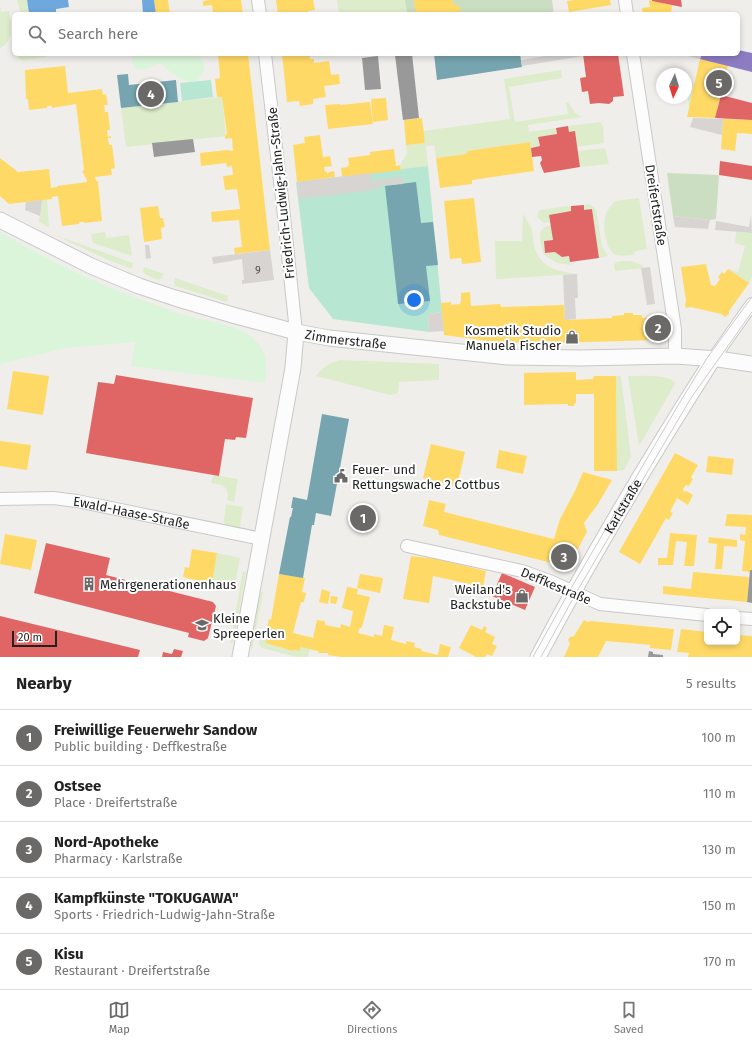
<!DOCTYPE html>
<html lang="en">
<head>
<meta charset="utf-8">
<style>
	:root { --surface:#fff; --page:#f6f6f6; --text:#222; --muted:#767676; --line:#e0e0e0; --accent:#6a6968 }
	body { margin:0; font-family:"Fira Sans",sans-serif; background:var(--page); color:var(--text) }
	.controls { position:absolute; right:12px; bottom:12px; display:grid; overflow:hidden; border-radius:6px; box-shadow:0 2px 6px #0003 }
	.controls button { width:36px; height:36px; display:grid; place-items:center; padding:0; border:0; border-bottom:1px solid var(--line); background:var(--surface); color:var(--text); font:20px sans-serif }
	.compass { position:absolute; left:656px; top:68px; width:36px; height:36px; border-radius:50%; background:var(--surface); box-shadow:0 2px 6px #0003; rotate:184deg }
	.scale { position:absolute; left:12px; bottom:10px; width:45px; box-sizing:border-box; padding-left:4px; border:2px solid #222; border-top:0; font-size:11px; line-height:14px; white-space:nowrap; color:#222; -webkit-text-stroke:3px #fff; paint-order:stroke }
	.you { position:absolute; left:414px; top:300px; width:14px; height:14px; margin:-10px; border:3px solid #fff; border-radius:50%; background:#1a73e8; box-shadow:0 0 0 6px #1a73e833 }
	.badge { display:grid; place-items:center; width:26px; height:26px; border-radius:50%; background:var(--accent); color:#fff; font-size:13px; font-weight:700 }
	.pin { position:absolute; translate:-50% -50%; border:2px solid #fff; box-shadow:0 1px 4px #0006 }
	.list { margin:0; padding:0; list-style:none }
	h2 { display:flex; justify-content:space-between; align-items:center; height:52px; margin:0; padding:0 16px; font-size:17px }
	h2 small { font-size:13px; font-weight:400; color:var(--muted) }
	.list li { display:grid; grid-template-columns:26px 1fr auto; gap:12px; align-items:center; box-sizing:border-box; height:56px; padding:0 16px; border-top:1px solid var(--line) }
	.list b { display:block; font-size:15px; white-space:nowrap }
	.list p { margin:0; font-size:13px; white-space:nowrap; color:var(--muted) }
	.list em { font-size:13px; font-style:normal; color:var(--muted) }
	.icon { flex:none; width:22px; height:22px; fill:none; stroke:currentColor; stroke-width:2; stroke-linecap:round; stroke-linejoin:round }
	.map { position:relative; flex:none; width:752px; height:657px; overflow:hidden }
	.search { position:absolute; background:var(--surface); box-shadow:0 2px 6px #0003; left:12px; right:12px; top:12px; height:44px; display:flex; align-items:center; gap:10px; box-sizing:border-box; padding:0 14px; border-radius:6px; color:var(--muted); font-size:15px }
	.sheet { height:332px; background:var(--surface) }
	nav { display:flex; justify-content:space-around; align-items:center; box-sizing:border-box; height:56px; border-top:1px solid var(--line); background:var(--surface); font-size:11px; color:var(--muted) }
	nav a { display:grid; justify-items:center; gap:2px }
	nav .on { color:var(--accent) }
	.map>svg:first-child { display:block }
</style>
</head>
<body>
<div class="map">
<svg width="752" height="657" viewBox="0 0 752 657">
	<rect width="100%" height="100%" fill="#f0eeeb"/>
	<g fill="#ddeccb">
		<path d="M17,0h10l2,14h-8z"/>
		<path d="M337,0h68l2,14h-68z"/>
		<path d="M0,7l1,5 8,-1c2,14 6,29 -9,37z"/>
		<path d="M18,54h28v3l-21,3 -6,-1z"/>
		<path d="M561,70l1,8 -53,9 6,35 53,-8 -2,-11 2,-1 7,11 7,4 -54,8 1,7 27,-4 1,6 -19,3 2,9 -9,2 -1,-6 -63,9v3l-31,4 -2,-13 -8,1 2,20 -27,4 -1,-5 7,-11 -1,-9 19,-2 -2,-12 87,-12 -6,-40z"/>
		<path d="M686,80l9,4 -6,25z"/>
		<path d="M222,97l4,39 -100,11 -5,-39z"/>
		<path d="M600,122l3,4 1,17 -26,4c-1,-8 -9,-10 -10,-21z"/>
		<path d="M605,148l4,16 -29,3 -2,-16z"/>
		<path d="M639,198l8,51 -11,2 -3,4c-5,0 -14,2 -19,-1 -9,-7 -12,-29 -8,-40 1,-4 6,-9 9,-13z"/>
		<path d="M47,199l2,28 -10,-5 3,-22z"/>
		<path d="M589,204l7,5 6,37 6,10 -9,2 -7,-49 -8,1v-5z"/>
		<path d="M567,206h4v5l-22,4 1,7 -5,1 -4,-2 -1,-2 -3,-1 1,-5 2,-3z"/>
		<path d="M523,214c3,5 7,11 9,16 1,5 1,11 2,16 7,22 22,25 43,28l-81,5 -1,-38h27z"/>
		<path d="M551,225l2,15 -9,1 1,12 10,-1 7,5 7,-1 2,9 -14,-2 -13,-8c-3,-11 -10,-28 7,-30z"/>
		<path d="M105,232l1,6 23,-3 3,21 -39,-13 -2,-9z"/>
		<path d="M736,232l16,1v44l-3,6 -21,-14 10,3 7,-26 -10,-3z"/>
		<path d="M55,235l78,28 -1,6 -26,-10z"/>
		<path d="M621,261h10l11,4 1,3 -28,3 -1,-6 2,-3z"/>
		<path d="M144,267l20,7 -2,4 -4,2 -13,-6 -2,-3z"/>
		<path d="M175,278l53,18 -1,6 -52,-16 -1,-4z"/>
		<path d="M340,360l99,4v16l-40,2 -1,11 -8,2 -74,-19c7,-9 13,-13 24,-16z"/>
		<path d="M616,376h5l10,81 -7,13 -7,1z"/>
		<path d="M628,376c14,0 34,-2 46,5l1,3 -36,62z"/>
		<path d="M213,475l25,4 -4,23 -7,-2 1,-5 -2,-7 -5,-3 -10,-2z"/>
		<path d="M226,504l17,3 -3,20 -15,-2 -1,-4z"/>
		<path d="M217,553l23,5 -6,32 -22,-6z"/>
		<path d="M243,571l3,1 -13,71h-3z"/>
		<path d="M260,592h3l-11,58 -1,-4z"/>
		<path d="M260,637l7,1 10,8v1l15,4 1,-1 6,1 1,-4 10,2 -2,8h-11l-35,-9 -3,-4z"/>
	</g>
	<g fill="#cbdec1">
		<path d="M405,0h147l2,14h-147z"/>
		<path d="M667,173l52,2 -3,44 -6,1 -37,-4z"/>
	</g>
	<g fill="#daf5da">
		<path d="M133,54h65l6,10v7l-7,10 -8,1 -8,-3 -16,-11 -3,-5c-10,1 -12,7 -25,7l-5,-7z"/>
		<path d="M0,232c46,27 95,51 145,69 15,6 31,11 46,16 19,5 49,8 63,22 14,14 13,25 11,44l-134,-17 4,-24 -70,6 -65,16z"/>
	</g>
	<g fill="#b7e6d2">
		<path d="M211,80l2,17 -31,4 -2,-18z"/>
		<path d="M428,166l14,146 -14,2 1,18 -96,-13 -24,-31 -13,-106z"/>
	</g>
	<g fill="#ffd966">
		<path d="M154,0h14l2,14h-14z"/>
		<path d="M212,0h29l2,14h-30l-1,-9 -9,1v-5z"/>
		<path d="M276,0h37l2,10 -7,1v3h-30z"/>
		<path d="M414,0h39l1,5 5,1 2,2 -1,3 -5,1v2h-39z"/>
		<path d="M575,0h35l1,5 -42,7 -2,-11z"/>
		<path d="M649,0l23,5 -1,9h-28l-1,-6 8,-1z"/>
		<path d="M218,54h30l22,196 -35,4 -1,-6 8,-1 -3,-27 -27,2 -1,-10 29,-3 -3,-20 -12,1 -2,-14 10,-1 -1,-9 -5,1 -1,-4 -25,3 -1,-13 27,-3 6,1 -1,-13 -7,1v-3l2,-2 -5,-37h-5l-2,-18 5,-1z"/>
		<path d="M282,54h27l1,5h4v4l15,-2 2,14 8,-1 1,10 -16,2 2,11 -13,2v5l-13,2 -1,-5 -12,1z"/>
		<path d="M700,59l28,6 -13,53 -28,-1z"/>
		<path d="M65,66l3,27 34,-4 1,6 3,-1 2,11h-4l1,7h3l2,18h-3l1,7 3,-1v2h-3l1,7h3l3,23 -4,1 1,6 -17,2 1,4h2l4,40 -18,2v-1h-5v2l-17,2 -4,-30 -6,1v2l-43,5 -9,-8v-38l18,14 31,-3 2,19 6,-1v-1l30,-4 -1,-5 -1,1 -1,-4 -2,-2 2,-2 -8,-66 -24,4v-2h-5v2l-18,2 -1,-11h-2l-1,-29z"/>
		<path d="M386,98l2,22 -15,2 -2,-23z"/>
		<path d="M370,102l3,22 -45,5 -3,-24 15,-1v1z"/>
		<path d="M422,118l3,25 -19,2 -2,-25z"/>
		<path d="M723,119l29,1v14l-15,-1 -2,18 -14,-2z"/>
		<path d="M320,135l3,22 7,-1 2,10 -8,1 1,5 2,-1v3l2,-2 5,-1 1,6 -38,5 -4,-37 12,-2 -1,-6z"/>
		<path d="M530,142l4,29 -62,9v4l-32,4 -4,-30 31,-4v-3z"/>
		<path d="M394,149l2,17 4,-1 1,5 -59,7 -1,-9 6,-1 2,-2 -1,-7 22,-3v-3z"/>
		<path d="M474,198l7,64 -19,2 -1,-6 -11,1 -6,-58z"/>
		<path d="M158,206l2,12h3l2,9 -4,1 1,11 -18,3 -4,-34z"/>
		<path d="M706,264l5,21 4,1 5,-7 -2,-2 4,-5 2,2 4,-5 21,14 -20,28v3l-4,3 -4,-3 -30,-7 -5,1 -1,-3 1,-4 -5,-34z"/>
		<path d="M470,292l1,14 29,-2 1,3 63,-2 1,15 47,-2v-2l12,-1v-2h9v2h9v3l15,-1 1,23 -105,3v-2h-10v1l-26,1v-1h-6v1h-9l-58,-8 -3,-32 10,-1v3l9,-1 1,-3v-8z"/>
		<path d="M13,371l36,5 -6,39 -36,-6z"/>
		<path d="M576,372v8l17,-1 1,-3h22l1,95h-23v-77h-18v9l-2,1v2h-6v-2l-44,1v-32z"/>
		<path d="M0,441l31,4 -4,25 -27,-4z"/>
		<path d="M431,444l34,8 -8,34 -34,-8z"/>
		<path d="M499,450l28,6 -4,18 -27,-6z"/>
		<path d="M675,453l23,12 -7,12 2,2 -4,7 -3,-1 -3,4 1,3 2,-1 7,4 -5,10 -11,-7 -7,14 3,1 -4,7 -3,-2 -26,46 -21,-12z"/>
		<path d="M708,456l26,3 -2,16 -26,-3z"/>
		<path d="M583,472l29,8 -14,24 -14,19 3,9 -19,35 -129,-32 -1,-5 -15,-4 6,-26 17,4 -2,8 110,27 6,-20 15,-28z"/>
		<path d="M727,514l25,1v55h-2v2l-8,-1 3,-30 -5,-1v-6l5,1 1,-8 -21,-1z"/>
		<path d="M670,533l27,2 -3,31h-10l3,-24 -11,-1 -3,24h-15v-7h9z"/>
		<path d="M5,534l32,6 -6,30 -31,-6z"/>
		<path d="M709,537l28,3v7l-13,-1 -2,23h-7l2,-25 -9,-1z"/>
		<path d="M192,549l25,4 -5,31 -29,-7 2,-10 4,1z"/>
		<path d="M411,556l26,3 49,12 -3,16 -50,-11 -4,27 -26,-4z"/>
		<path d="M693,572l56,5 -2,25 -84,-8v-8l28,3z"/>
		<path d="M279,574l26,4 -3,14 4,1 -2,9h-3l-8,31 20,5 4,-18 8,1v4l15,3 1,-4 9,3 3,-16 -11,-3 5,-21 11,2 -1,5 13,3 -8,30 -3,2 -1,4 16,4v-3l8,2 2,-11 10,2 -3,13 15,4v-3l9,2 -1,4 8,2 -1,2 17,4 2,-11 11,3 -3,10h-107l-13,-2v-2h-9l-1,-2 -18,-4v4l-7,-1 -1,1 -26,-8 3,-15h-2l2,-9 2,1z"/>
		<path d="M360,574l23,4 -3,15 -23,-5z"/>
		<path d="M322,589l8,3 -2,12 -9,-2z"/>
		<path d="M331,596l7,1 -2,7 -6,-1z"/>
		<path d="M584,620l4,2 2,-1 84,8 -3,21 -21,-2v-3l-44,-4 -8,16h-34l6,-13 -2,-4 2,-3 4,-1z"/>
		<path d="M471,625l11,5 2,-4 3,2 -2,4 10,5 -3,7 5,2 -5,10 -5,-2 -2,3h-9l-17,-9z"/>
		<path d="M681,629l26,3v10h30v-7l15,1v21h-64l1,-4 -12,-1z"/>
	</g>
	<g fill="#e06666">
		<path d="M652,0h29l1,7 -30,-6z"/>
		<path d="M583,54h35l6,42 -11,1v4l-4,3 -10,-1 -9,1 -2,-13 -6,1 -2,-14 6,-1z"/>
		<path d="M721,95l31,8v17l-37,-2z"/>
		<path d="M568,126l1,6 6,-1 5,36 -36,6 -4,-10 2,-3 -1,-4 -9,1 -1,-9 9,-2 -2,-9 19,-3 -1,-6z"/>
		<path d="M720,161l32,5v14l-33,-5z"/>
		<path d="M584,205v5l8,-1 7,49 -29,4 -1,-6 -7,1 -7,-5 -10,1 -1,-12 9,-1 -4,-25 22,-4v-5z"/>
		<path d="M116,375l137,23 -7,40 -10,-1 -1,3 -10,-1 -6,37 -133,-23 12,-71 16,2z"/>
		<path d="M46,543l64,15 -4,17 107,27 3,4 -8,32 -4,3 -16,-4 1,-4 -155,-40z"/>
		<path d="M502,573l33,14 -10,23 -33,-14z"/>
		<path d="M0,616l140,34 -2,7h-138z"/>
		<path d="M174,649l9,2 -2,6h-19l1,-5 9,2z"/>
	</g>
	<path fill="#8e7cc3" d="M738,50l14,3v19l-52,-13 2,-5h36z"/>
	<g fill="#6fa8dc">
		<path d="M27,0h41l1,7 -13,2v5l-27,-1z"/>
		<path d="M142,0h12l2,14h-13z"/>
	</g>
	<g fill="#76a5af">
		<path d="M434,54h86l2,13 -85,13z"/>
		<path d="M128,74l1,11 47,-5 2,22 -57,6 -4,-33z"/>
		<path d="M416,182l5,41 12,-1 5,43 -12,1 4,35 -32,3 -13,-118z"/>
		<path d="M322,414l27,5 -18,97 -15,-3 -2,12h-2l-9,53 -24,-4 11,-57h1l1,-5 1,-4h-2l2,-11 14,3z"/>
	</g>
	<g fill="#999">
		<path d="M412,54l7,64 -16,2 -8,-65z"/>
		<path d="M378,56l3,33 -16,1 -3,-32z"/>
		<path d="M193,139l2,13 -41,5 -2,-14z"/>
		<path d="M750,570h2v33l-5,-1z"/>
		<path d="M649,651l4,1v2l10,1v2h-15z"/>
	</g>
	<g fill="#d7d4d2">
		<path d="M557,54h26v2l-61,10 -1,-6z"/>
		<path d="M691,54h11l-2,5 -12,-3z"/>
		<path d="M693,118l30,1 -1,16 -32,-8z"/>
		<path d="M371,173l1,11h2v-4l29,-3v7l-17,1v-1h-2l-9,6 -1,-2h-2l1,2 -74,9 -2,-17z"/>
		<path d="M42,200l-2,16 -15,-6 1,-8z"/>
		<path d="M751,215l1,18 -37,-3 1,-9 33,6z"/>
		<path d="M673,216l37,4 -2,9 -33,-2z"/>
		<path d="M145,245h4l2,13 -5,1z"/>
		<path d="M270,250l4,30 -32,4v-4h2l-2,-21 -29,5 -1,-7z"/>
		<path d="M650,267l5,37 -8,1 -6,-37z"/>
		<path d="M577,274l1,24h-3l1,21 -11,1 -2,-45z"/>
		<path d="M442,312l2,19 -15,1 -1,-18z"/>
	</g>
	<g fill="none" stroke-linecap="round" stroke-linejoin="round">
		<g stroke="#c9c8c7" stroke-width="14">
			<g id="minor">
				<path d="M258,0l2,14"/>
				<path d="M625,0l2,14"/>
				<path d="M265,54l18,153 13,125"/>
				<path d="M633,54l42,275v27"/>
				<path d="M713,359l39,-55"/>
				<path id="s1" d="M0,499l53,-1 24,3 185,38"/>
				<path d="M407,546l115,25 30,11 48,22 107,11"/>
				<path d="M737,618l15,1"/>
			</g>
		</g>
		<g stroke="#c9c8c7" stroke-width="17">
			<g id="tertiary">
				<path id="s2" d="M0,220l91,46 48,20 36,12 61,18 60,16 33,6 179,19 73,1 94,-2 43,3 34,5"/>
				<path d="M240,657l53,-289 3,-36"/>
				<path id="s3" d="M538,657c54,-102 113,-201 175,-298"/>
			</g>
		</g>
		<use href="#minor" stroke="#fdfcfc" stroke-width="12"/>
		<use href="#tertiary" stroke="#fdfcfc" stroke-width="15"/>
		<g stroke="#ccc" stroke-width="1">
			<path d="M533,657l37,-67 110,-188 27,-44 45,-61"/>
			<path d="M541,657l35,-64 115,-195 61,-86"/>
		</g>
	</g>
	<defs>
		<g id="shop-bare" transform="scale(1.08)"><path d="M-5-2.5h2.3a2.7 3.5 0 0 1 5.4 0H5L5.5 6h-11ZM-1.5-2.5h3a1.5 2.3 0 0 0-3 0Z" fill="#6a6968" stroke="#fff" stroke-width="2.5" paint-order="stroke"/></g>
		<g id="civic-bare" transform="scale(1.08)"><path d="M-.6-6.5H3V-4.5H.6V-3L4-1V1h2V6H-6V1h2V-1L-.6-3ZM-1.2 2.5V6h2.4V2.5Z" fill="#6a6968" stroke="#fff" stroke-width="2.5" paint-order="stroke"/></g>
		<g id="building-bare" transform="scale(1.08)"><path d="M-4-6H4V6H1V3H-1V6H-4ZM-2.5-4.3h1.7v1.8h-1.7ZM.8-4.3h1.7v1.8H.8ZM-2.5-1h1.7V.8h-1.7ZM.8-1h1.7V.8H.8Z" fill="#6a6968" stroke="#fff" stroke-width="2.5" paint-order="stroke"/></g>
		<g id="school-bare" transform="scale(1.08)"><path d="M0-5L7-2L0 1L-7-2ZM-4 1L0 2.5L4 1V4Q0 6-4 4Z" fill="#6a6968" stroke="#fff" stroke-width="2.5" paint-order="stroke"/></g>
	</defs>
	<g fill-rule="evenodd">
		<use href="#shop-bare" x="572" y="337"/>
		<use href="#civic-bare" x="341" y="476"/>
		<use href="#building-bare" x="89" y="584"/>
		<use href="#shop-bare" x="522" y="596"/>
		<use href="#school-bare" x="202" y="625"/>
	</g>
	<g text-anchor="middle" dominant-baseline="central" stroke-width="4" stroke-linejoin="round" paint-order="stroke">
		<g font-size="11" fill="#4f4e4e">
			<text x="258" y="270">9</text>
		</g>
		<g font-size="13" fill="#222" stroke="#fff">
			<text transform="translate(281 193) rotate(-96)">Friedrich-Ludwig-Jahn-Straße</text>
			<text transform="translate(656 205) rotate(81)">Dreifertstraße</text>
			<text stroke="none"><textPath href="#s2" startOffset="368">Zimmerstraße</textPath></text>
			<text stroke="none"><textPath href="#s3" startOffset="173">Karlstraße</textPath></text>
			<text stroke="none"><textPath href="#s1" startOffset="133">Ewald-Haase-Straße</textPath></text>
			<text transform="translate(556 586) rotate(23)">Deffkestraße</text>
		</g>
		<g font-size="13" fill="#222" stroke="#fff" text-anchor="start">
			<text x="561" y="330" text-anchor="end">Kosmetik Studio<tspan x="561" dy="15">Manuela Fischer</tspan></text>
			<text x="352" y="469">Feuer- und<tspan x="352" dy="15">Rettungswache 2 Cottbus</tspan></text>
			<text x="100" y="584">Mehrgenerationenhaus</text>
			<text x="511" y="589" text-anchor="end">Weiland's<tspan x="511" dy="15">Backstube</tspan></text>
			<text x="213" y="618">Kleine<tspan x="213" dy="15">Spreeperlen</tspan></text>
		</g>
	</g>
</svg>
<div class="controls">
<button><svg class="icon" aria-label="locate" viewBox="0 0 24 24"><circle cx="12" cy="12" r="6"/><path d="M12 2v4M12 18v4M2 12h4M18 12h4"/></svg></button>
</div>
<svg class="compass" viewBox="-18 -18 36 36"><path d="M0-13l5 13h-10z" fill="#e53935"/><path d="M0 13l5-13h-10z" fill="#767676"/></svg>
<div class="scale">20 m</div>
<div class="you"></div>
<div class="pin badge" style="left:363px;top:518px">1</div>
<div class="pin badge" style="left:658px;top:328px">2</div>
<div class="pin badge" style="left:564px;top:557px">3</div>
<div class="pin badge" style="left:151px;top:94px">4</div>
<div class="pin badge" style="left:719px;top:83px">5</div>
<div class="search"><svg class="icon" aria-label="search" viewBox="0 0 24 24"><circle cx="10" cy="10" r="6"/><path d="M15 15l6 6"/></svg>Search here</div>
</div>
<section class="sheet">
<h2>Nearby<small>5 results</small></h2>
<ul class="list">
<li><span class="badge">1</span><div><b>Freiwillige Feuerwehr Sandow</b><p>Public building · Deffkestraße</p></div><em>100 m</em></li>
<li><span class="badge">2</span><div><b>Ostsee</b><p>Place · Dreifertstraße</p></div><em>110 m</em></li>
<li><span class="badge">3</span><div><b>Nord-Apotheke</b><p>Pharmacy · Karlstraße</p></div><em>130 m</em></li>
<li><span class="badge">4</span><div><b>Kampfkünste &quot;TOKUGAWA&quot;</b><p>Sports · Friedrich-Ludwig-Jahn-Straße</p></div><em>150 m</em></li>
<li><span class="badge">5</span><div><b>Kisu</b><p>Restaurant · Dreifertstraße</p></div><em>170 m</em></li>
</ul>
</section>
<nav>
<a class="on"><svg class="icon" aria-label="map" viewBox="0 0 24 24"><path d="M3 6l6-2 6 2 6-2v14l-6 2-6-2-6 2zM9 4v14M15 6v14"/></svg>Map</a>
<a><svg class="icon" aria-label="directions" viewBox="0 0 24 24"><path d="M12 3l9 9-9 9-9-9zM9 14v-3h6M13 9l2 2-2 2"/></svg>Directions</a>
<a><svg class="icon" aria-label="saved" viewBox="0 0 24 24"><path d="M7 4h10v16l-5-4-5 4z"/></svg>Saved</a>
</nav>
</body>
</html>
